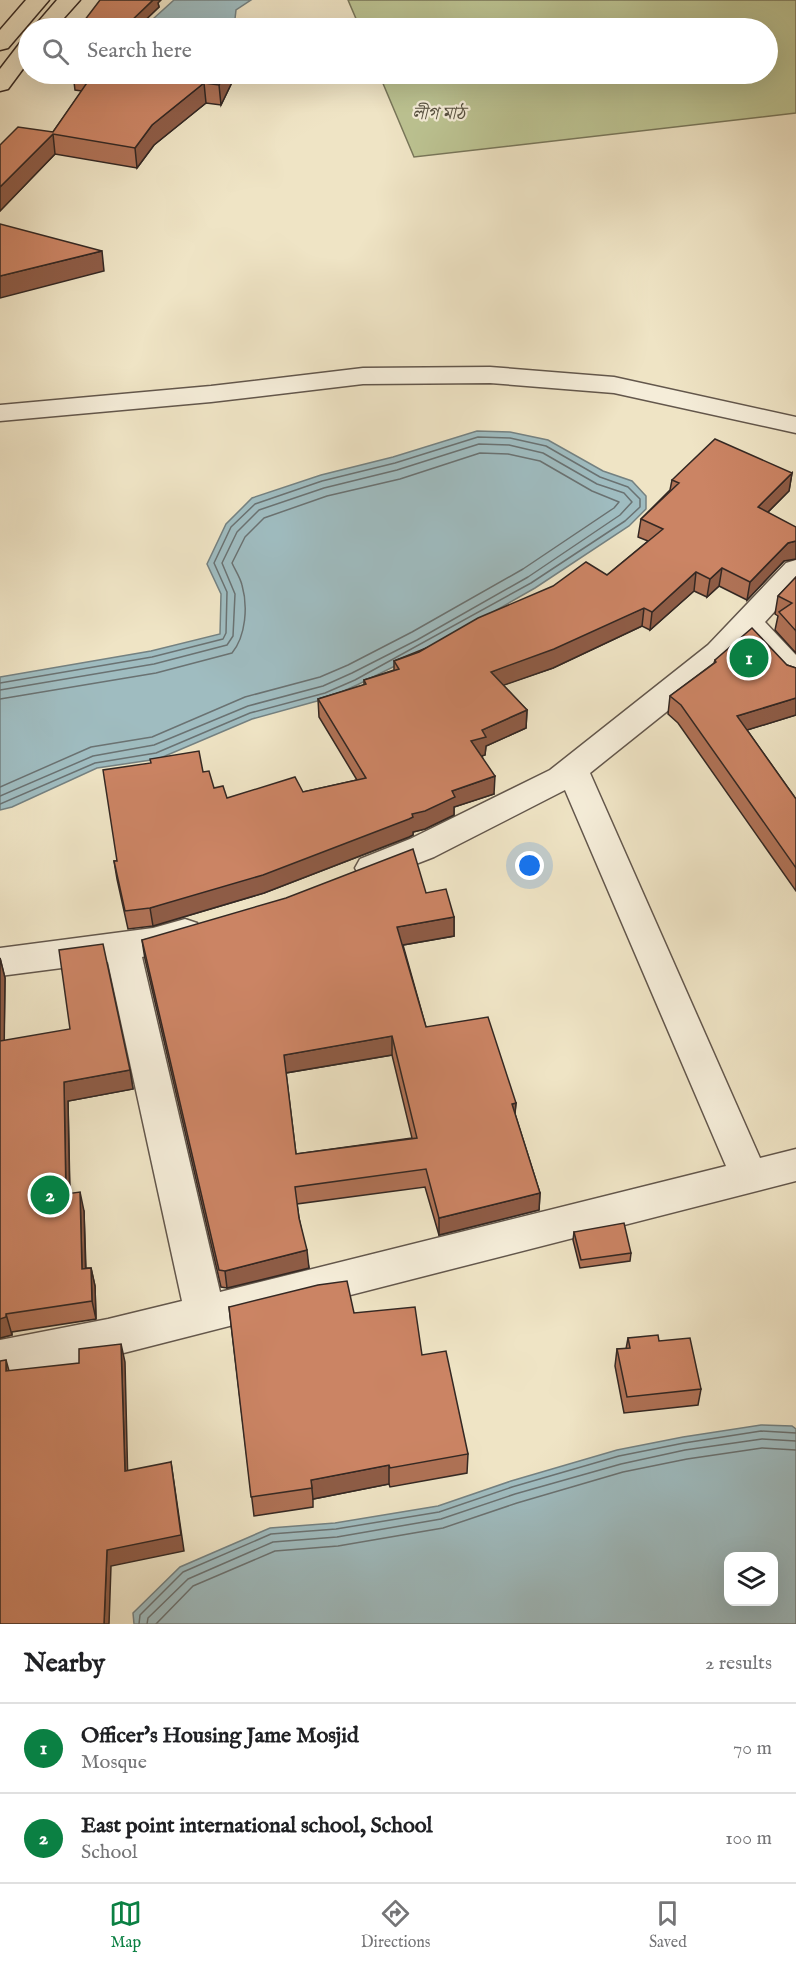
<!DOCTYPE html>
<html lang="en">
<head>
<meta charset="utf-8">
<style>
	:root { --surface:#fff; --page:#f6f6f6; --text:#202124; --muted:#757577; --line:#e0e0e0; --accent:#0b8043 }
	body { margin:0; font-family:"IM FELL English","Noto Serif Bengali",serif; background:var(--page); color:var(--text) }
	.controls { position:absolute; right:18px; bottom:18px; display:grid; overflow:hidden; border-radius:12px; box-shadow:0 6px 24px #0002 }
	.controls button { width:54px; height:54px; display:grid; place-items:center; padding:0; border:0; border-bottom:2px solid var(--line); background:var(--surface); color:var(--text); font:30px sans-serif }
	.you { position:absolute; left:530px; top:866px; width:21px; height:21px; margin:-15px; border:4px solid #fff; border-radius:50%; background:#1a73e8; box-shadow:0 0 0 9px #1a73e833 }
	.badge { display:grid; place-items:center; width:39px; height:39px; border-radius:50%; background:var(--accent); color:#fff; font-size:20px; font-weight:700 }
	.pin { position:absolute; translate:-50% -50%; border:3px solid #fff; box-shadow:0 2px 6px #0006 }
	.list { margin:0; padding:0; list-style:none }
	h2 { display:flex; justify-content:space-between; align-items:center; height:78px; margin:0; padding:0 24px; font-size:26px }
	h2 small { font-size:20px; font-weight:400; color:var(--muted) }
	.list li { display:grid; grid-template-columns:39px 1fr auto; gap:18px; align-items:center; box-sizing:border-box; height:90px; padding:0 24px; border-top:2px solid var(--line) }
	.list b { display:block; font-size:22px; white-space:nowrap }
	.list p { margin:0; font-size:20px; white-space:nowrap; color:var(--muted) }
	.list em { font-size:20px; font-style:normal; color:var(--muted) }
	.icon { flex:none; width:33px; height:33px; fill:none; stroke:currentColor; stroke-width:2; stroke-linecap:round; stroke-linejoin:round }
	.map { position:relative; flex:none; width:796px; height:1624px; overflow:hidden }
	.search { position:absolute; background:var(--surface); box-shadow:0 6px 24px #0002; left:18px; right:18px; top:18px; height:66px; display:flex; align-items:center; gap:15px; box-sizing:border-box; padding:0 21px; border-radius:33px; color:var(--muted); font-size:22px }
	.sheet { height:258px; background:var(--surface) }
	nav { display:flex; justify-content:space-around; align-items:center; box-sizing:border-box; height:84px; border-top:2px solid var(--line); background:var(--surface); font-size:16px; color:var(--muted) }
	nav a { display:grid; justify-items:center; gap:3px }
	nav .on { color:var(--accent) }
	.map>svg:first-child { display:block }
</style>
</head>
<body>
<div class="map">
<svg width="796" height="1624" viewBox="0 0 796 1624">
	<rect width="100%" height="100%" fill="#efe4c5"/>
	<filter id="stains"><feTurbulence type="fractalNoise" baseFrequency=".00333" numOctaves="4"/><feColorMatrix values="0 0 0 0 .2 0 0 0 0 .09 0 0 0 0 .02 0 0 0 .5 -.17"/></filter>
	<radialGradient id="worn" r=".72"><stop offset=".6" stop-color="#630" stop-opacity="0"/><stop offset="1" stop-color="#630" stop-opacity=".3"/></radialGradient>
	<path fill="#bcc392" stroke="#78765a" stroke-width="1.5" d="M348,0h448v113l-382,44 -35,-83h389v-46h-408z"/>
	<g fill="#9fbcc0" stroke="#748181" stroke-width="1.5" fill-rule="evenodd">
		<path d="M174,0h77l-15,10 -1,9 4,9h-96z"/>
		<path d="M477,431l33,1 38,8 55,31 29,10 14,15v13l-17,17 -94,62 -112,64 -66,33 -29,13 -76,21 -94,40 -61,9 -85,39 -12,3v-133l151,-26 69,-17 1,-40 -14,-30 19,-40 26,-26 69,-23 72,-18z"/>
		<path d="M761,1425l31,1 4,3v195h-662l-1,-11 47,-46 90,-39 65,-5 103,-17 73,-25 106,-31 66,-13zM774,1556v46h-46v-46z"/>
	</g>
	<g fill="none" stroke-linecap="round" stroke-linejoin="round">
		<g stroke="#6a7272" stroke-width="1.5">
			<path d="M0,683l152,-26 71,-18 3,-6 1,-41 -13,-29 17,-36 24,-23 67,-23 73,-18 83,-26 32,1 36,8 54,31 28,10 12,12v8l-15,14 -94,62 -176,97 -30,13 -75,20 -94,40 -61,10 -95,41"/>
			<path d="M0,690l154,-26 73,-19 6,-9 2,-42 -13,-31 15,-31 22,-22 65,-22 73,-18 82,-26 30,1 34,8 54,31 27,9 8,9 -12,13 -92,62 -111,63 -65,33 -29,13 -75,20 -94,39 -61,11 -93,40"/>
			<path d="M0,699l156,-26 76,-20c14,-17 16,-47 10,-68 -2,-8 -7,-15 -10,-22l13,-26 19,-19 63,-22 73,-17 80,-26 28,1 32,7 52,30 27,11 -5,6 -91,61 -111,63 -64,33 -28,12 -75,20 -93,40 -61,10 -91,40"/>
			<path d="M139,1624l1,-9 43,-43 88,-38 65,-5 103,-17 73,-25 107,-31 65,-13 77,-12 35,2"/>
			<path d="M147,1624l1,-6 40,-39 85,-37 64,-5 104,-18 74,-25 106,-30 64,-14 77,-11 34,2"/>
			<path d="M156,1624l37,-38 82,-35 63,-5 105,-18 74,-25 106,-31 64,-13 75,-11 34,2"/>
		</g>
		<g stroke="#63574c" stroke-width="3">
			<g id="minor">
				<path d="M490,367l124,10 182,40v16l-182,-40 -124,-10 -127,1 -152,18 -211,19v-16l211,-19 152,-18z"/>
				<path d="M796,560v28l-31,34 31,33v30l-11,-3 -37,-41 -18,20 -140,112 170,385 36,-9v32l-688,176 -108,21v-38l108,-21 74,-18 -74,-339 -108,14v-28l153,-20 32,-9 12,4 5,10 -5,10 -55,14 78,335 506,-126 -161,-376 -131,67 -62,24 -12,-4 -5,-9 5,-9 50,-20 140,-69 158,-125 78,-82z"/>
			</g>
		</g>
		<g stroke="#342823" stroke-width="3">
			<g id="highway">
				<path d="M26,0h23l-41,48 -8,2v-20z"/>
				<path d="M57,0h23l-25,28h-22z"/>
				<path d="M28,41v21l-20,27 -8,2v-22l20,-26z"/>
			</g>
		</g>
		<use href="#minor" fill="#f5edd9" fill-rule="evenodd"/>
		<use href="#highway" fill="#efe4c5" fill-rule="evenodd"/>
	</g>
	<g fill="#af7256" stroke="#342823" stroke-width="1.5" fill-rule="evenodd">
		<path d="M158,3l1,4 -22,21h-52l-1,-7z"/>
		<path d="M73,74h163l-15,31 -15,-2 -52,42 -17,23 -82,-14 -55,57v-66l53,-13 29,-41 -7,-1z"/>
		<path d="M792,473l-3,18 -21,21 16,49 -37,39 -28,-14 -12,11 -13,-6 -44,39 -8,-4 -89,42 -50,17 24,25 -1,18 -40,18 -1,9 -3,1 12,38 -40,13v8l-29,14 -12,3v3l-4,2 -145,56 -111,33 -25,3 -11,-50 -3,-18h3l86,-89 11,16 13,10 76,-6 54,-12 -38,-63 -1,-18 46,-14v-5l30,-10v-9l213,-86 41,-34 -10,-4 3,-18 29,-29 2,-10z"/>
		<path d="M796,577v76l-21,-23 3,-14 -3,-2 3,-18z"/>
		<path d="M715,660l72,5 9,3v47l-49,15 49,69v92l-118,-168 -10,-9 2,-18 44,-33z"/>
		<path d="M426,893l28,24v19l-51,9 23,82 90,76 -1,11 25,79 -1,17 -100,25 -14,-48 -128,17 2,14 10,50 -82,20 -6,-1 -76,-328 -3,-19zM392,1055l20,83 -116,16 -10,-81z"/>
		<path d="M0,958l5,20 -1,63 126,29 3,19 -65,12 2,92 14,18 2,57h5l4,18 1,33 -84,13v3l-12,3z"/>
		<path d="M574,1232l57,21 -1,8 -50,7 -7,-28z"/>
		<path d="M229,1307l125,6 68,42 46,99 -1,19 -77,14 -1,-3 -76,15v8l-59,9z"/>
		<path d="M628,1338l31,3 42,48 -3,16 -74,8 -9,-47 2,-17h9z"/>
	</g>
	<g fill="#8e5c46" stroke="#342823" stroke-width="1.5">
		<path d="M153,0h8l-3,3 1,4 -22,21h-8v-5z"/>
		<path d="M225,74h11l-15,31 -2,-20z"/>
		<path d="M204,83l2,20 -52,42 -17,23 -2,-20 17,-23z"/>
		<path d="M53,134l2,20 -55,57v-24z"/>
		<path d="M102,251l2,20 -104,27v-22z"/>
		<path d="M792,473l-3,18 -34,34 3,-18z"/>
		<path d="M796,541v18l-12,2 -37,39 3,-18 38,-39z"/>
		<path d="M722,568l-3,18 -12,11 3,-18z"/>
		<path d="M696,572l-2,19 -44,39 2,-18z"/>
		<path d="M644,608l-2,18 -89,42 -63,22 1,-18z"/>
		<path d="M796,698v17l-62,19 3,-18z"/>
		<path d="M527,710l-1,18 -40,18 -1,9 -14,4v-18l11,-11z"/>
		<path d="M495,776l-1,18 -40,13v8l-29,14 -12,3v3l-4,2 -145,56 -111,33 -3,-18 262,-94 40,-23z"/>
		<path d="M454,917v19l-57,10v-19z"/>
		<path d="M0,958l5,20 -1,83 -4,-17z"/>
		<path d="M392,1036v19l-107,18 -1,-18z"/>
		<path d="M130,1070l3,19 -65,12 2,111 -4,-18 -2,-112z"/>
		<path d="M516,1103l-2,18 -2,-17z"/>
		<path d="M80,1192l4,19 2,76 -4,-18z"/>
		<path d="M540,1193l-1,17 -100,25v-17z"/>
		<path d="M307,1250l2,18 -82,20 -2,-17z"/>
		<path d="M91,1268l4,18 1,33 -4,-18z"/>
		<path d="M6,1314l6,21 -12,3v-19z"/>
		<path d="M121,1344l4,18 3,126 -3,-17z"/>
		<path d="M6,1360l5,18 -5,-7z"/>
		<path d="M171,1462l13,89 -73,15 -2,58h-5l3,-74z"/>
		<path d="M389,1465v19l-76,15 -2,-19z"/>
	</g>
	<g fill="#cb8464" stroke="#342823" stroke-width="1.5" fill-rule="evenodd">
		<path d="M100,0h53l-24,23 -45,-2z"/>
		<path d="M93,74h132l-6,11 -15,-2 -52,42 -17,23 -82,-14 -53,53v-42l18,-18 35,5z"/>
		<path d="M0,224l102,27 -102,25z"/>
		<path d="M715,439l77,34 -34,34 38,20v14l-8,2 -38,39 -28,-14 -12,11 -14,-7 -44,40 -8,-4 -90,41 -63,23 36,38 -45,20 4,7 -15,4 24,35 -43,15 3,6 -30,14 -13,3 1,3 -4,2 -146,56 -113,33 -25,3 -11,-50h3l-14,-91 48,-7 -1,-4 49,-8 4,21 6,-1 5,17 9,-2 4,12 68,-21 8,15 63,-14 -48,-79 48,-15 -2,-4 35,-11 -5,-8 25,-9 59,-34 75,-32 33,-24 21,13 56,-46 -22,-10 38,-36 -7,-3z"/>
		<path d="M796,577v54l-17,-19 13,-9 -14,-7z"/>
		<path d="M752,628l35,37 9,3v30l-59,18 59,83v69l-115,-163 -11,-9 46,-34 -1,-2z"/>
		<path d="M413,849l13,44 20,-4 8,28 -57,10 29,100 62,-10 28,86 -4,1 28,89 -101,25 -13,-49 -131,18 4,31 8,32 -82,21 -6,-1 -77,-330 144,-42zM392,1036l25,102 -121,16 -12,-99z"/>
		<path d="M103,944l27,126 -66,12 2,112 14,-2 2,77 9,-1 1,33 -86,13v3l-6,2v-278l70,-12 -11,-79z"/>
		<path d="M624,1223l7,30 -50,7 -7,-28z"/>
		<path d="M347,1281l7,32 61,-6 7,48 24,-4 22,103 -78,14 -1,-3 -78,15 1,8 -61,9 -22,-190 89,-22z"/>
		<path d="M658,1335l1,6 31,-3 11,51 -74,8 -10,-48 13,-1 -2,-10z"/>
		<path d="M121,1344l4,127 46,-9 10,73 -74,15 -3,74h-104v-263l6,-1v11l73,-8v-14z"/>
	</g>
	<g text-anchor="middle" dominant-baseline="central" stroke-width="4.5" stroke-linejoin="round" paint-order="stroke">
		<g font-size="18" font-style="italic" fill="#564f3f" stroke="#f5edd9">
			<text x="439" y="114">লীগ মাঠ</text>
		</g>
	</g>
	<rect width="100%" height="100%" filter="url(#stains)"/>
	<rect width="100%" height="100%" fill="url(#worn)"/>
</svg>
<div class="controls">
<button><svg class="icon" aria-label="layers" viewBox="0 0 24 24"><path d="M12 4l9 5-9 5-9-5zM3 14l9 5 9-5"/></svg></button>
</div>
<div class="you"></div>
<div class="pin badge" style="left:749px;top:658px">1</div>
<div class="pin badge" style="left:50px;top:1195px">2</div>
<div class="search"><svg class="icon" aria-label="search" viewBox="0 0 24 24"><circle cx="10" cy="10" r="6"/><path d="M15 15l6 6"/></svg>Search here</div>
</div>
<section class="sheet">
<h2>Nearby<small>2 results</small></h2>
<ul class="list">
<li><span class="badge">1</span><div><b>Officer's Housing Jame Mosjid</b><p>Mosque</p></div><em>70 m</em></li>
<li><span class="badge">2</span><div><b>East point international school, School</b><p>School</p></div><em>100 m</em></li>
</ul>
</section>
<nav>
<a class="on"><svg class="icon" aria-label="map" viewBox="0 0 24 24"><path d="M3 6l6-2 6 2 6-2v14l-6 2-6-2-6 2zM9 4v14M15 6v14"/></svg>Map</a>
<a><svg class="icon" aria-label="directions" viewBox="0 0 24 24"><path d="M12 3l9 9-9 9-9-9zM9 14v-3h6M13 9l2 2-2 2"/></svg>Directions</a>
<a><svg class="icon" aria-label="saved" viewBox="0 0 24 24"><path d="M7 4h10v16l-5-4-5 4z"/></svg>Saved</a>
</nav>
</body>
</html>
